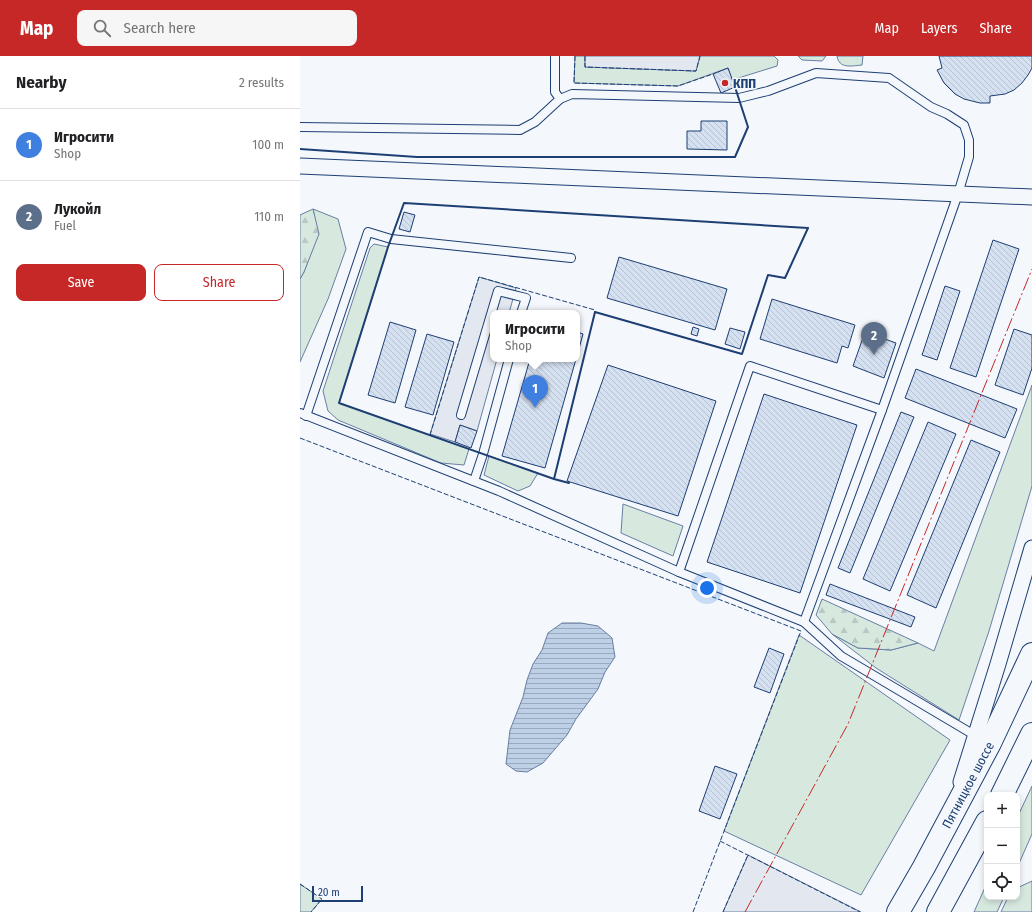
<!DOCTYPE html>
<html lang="en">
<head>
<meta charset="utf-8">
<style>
	:root { --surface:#fff; --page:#f6f6f6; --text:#202124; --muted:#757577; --line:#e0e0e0; --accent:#c62828 }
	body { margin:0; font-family:"Fira Sans Condensed",sans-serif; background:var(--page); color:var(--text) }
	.controls { position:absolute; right:12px; bottom:12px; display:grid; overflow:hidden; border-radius:8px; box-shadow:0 2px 6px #0003 }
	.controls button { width:36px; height:36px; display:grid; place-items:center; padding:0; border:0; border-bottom:1px solid var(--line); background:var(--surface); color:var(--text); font:20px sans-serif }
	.scale { position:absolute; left:12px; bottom:10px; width:51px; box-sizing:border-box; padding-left:4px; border:2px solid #1d3f73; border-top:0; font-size:11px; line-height:14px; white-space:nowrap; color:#1d3f73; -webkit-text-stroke:3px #f4f7fb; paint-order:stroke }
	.you { position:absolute; left:407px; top:532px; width:14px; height:14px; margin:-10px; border:3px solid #fff; border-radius:50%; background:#1a73e8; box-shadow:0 0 0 6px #1a73e833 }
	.badge { display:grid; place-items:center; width:26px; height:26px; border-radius:50%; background:var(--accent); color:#fff; font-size:13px; font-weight:700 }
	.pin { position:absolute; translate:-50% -33px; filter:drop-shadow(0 1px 2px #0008) }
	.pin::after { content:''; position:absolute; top:21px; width:14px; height:12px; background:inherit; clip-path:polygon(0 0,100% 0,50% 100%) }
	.popup { position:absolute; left:190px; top:254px; width:90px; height:52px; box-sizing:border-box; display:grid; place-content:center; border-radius:8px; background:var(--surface); filter:drop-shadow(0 1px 3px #0005); font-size:13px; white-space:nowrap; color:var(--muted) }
	.popup b { font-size:15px; color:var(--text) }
	.popup::after { content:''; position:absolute; left:50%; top:100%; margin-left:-8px; border:8px solid transparent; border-top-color:var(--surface) }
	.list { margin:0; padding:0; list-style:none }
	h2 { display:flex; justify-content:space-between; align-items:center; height:52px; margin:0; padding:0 16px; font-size:17px }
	h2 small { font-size:13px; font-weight:400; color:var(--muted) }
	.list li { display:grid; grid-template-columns:26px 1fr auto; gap:12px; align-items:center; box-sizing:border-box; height:72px; padding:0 16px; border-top:1px solid var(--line) }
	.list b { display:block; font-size:15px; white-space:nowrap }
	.list p { margin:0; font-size:13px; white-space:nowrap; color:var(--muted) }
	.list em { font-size:13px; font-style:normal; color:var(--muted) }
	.actions { display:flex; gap:8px; padding:12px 16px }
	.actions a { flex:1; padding:9px 0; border:1px solid var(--accent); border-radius:8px; text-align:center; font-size:14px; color:var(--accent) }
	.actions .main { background:var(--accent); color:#fff }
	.icon { flex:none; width:22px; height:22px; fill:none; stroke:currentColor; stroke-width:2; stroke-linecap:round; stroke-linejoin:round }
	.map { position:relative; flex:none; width:732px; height:856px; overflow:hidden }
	header { display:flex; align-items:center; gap:24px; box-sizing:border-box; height:56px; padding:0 20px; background:var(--accent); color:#fff }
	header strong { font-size:19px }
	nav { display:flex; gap:22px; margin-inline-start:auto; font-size:14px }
	.search { width:280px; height:36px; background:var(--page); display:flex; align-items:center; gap:10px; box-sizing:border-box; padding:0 14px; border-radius:8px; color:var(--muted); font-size:15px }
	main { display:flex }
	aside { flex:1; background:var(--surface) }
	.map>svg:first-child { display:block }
</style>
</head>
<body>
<header>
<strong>Map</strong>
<div class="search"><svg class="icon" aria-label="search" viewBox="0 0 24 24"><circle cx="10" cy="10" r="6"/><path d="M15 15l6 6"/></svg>Search here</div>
<nav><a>Map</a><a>Layers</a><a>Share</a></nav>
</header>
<main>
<aside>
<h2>Nearby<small>2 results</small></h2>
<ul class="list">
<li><span class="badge" style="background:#3f7fe0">1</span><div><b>Игросити</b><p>Shop</p></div><em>100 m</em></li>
<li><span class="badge" style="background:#5c6f8a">2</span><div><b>Лукойл</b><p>Fuel</p></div><em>110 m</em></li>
</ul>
<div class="actions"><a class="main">Save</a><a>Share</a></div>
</aside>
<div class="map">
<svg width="732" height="856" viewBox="0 0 732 856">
	<defs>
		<pattern id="forest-firs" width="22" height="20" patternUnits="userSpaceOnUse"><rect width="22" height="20" fill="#d7e8df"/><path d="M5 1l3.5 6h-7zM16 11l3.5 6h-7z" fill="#b8c8c3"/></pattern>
		<pattern id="water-rules" width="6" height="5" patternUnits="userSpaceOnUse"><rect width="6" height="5" fill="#bed0e5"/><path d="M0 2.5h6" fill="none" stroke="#9aaabe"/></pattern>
		<pattern id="building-back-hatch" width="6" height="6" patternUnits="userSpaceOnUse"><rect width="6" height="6" fill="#d5e0f0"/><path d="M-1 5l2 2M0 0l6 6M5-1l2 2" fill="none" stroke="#b6c1d1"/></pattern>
	</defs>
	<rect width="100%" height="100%" fill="#f4f7fb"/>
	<g fill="#d7e8df" stroke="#687fa3">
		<path d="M275,0h10v11l111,4 4,-15h74l4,4 -1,6 -45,14 -4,-12 -50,18 -104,-3z"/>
		<path d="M498,0h28l-4,5 -20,-1z"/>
		<path d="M537,0h26l-1,9c-11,1 -23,4 -25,-9z"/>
		<path d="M13,153l25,10 8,30 -18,50 -28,63v-83l4,-7 14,-38z"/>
		<path d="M74,188l14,3 -49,156 130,46 -5,16 -23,-2 -103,-43 -10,-9 -5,-20 47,-143z"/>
		<path d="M732,329v101l-43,145 -30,89 -83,-52 -44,-34 26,14 33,2 27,-7 16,8z"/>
		<path d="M189,400l49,17 -8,13 -12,5 -34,-16z"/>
		<path d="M323,448l60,22 -10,30 -52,-23z"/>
		<path d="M499,579l151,105 -89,155 -137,-64z"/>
		<path d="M732,730v48l-15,34v-50z"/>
		<path d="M732,825v31h-31l7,-15h9v-9z"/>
		<path d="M687,827v14h17l-7,15h-23z"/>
		<path d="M0,828l22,15 -11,13h-11z"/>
	</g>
	<g fill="url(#forest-firs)" stroke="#687fa3">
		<path d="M13,153l6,25 -15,38 -4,7v-64z"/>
		<path d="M522,543l96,44 -27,7 -33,-2 -26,-14 -16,-19z"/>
	</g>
	<g fill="#e3e8f0" stroke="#687fa3">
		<path d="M285,0h115l-4,15 -111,-4z"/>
		<path d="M179,221l37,11 -7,25h-16v46h4l-20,72 -17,-6 -5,17 -25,-8z"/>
		<path d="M448,799l113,57h-138z"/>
	</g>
	<path fill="url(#water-rules)" stroke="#687fa3" d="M262,567h19l17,3 14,12 3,19 -10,15 -7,17 -22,30 -9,16 -24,28 -16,9 -11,-1 -10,-7 4,-34 13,-33 4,-17 6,-16 9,-14 6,-17z"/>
	<g fill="url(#building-back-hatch)" stroke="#1d3f73">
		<path d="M639,0h93v12l-4,7 -6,8 -8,7 -9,4 -15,2v7h-10l-16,-4 -9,-5 -11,-11 -7,-13 5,-2z"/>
		<path d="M428,12l7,19 -14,6 -8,-19z"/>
		<path d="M401,65h26v29l-40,-1v-18h14z"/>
		<path d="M104,156l11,3 -5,17 -11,-3z"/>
		<path d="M693,184l26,9 -43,128 -26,-9z"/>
		<path d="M319,201l108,32 -12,41 -108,-32z"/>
		<path d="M645,230l15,5 -23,69 -15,-5z"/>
		<path d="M472,243l83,26 -7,23 -6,-2 -5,17 -77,-24z"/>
		<path d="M90,266l26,8 -21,73 -27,-8z"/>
		<path d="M393,271l6,2 -2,7 -6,-2z"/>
		<path d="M430,272l15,4 -5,17 -15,-5z"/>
		<path d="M714,273l18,6v33l-9,27 -28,-10z"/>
		<path d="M277,276l6,2 -6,22z"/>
		<path d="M565,276l31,11 -12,35 -31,-12z"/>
		<path d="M127,278l27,8 -21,73 -28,-8z"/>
		<path d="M230,303h46l-31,109 -43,-12z"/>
		<path d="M308,309l108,36 -38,115 -111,-35z"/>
		<path d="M616,313l101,40 -12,29 -100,-40z"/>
		<path d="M464,338l93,31 -57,168 -93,-31z"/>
		<path d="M601,356l13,5 -64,156 -12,-5z"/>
		<path d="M628,366l28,12 -66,157 -27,-12z"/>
		<path d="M160,369l17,6 -6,17 -16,-6z"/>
		<path d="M671,384l29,12 -64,156 -29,-13z"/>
		<path d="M530,528l85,33 -4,10 -85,-32z"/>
		<path d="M469,592l15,6 -14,39 -16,-6z"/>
		<path d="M415,710l22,8 -17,45 -21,-8z"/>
	</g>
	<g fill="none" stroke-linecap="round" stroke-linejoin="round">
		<g stroke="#1d3f73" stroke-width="10">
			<g id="lane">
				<path d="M255,0v36l5,7"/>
				<path d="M0,71l220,3 15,-8 25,-23 12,-5 167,4 29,-7 48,-18 73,5 42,29 16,7 17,11 5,15v17l-11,37 -76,216 -78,212"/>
				<path d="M0,357l199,78 180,81 125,50 37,34 135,80"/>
				<path d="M161,359l37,-124 28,7 -5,15"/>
				<path d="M6,360l62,-184 23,7 180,19"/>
				<path d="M174,425l9,-27 26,-95"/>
				<path d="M379,516l71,-206 132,44"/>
			</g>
		</g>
		<g stroke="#1d3f73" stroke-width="17">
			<g id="street">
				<path d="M0,110l732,31"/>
				<path d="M661,726l37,-118 34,-116"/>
			</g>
		</g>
		<g stroke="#1d3f73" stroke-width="24">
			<g id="primary">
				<path d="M702,739l30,-61"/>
				<path d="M598,856l26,-45 66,-124 42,-89"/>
				<path d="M638,856l49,-90"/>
			</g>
		</g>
		<use href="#lane" stroke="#f4f7fb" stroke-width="8"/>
		<use href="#street" stroke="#f4f7fb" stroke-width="15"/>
		<use href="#primary" stroke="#f4f7fb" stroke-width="22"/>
		<g stroke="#1d3f73" stroke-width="1" stroke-dasharray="5 2" stroke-linecap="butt">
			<path d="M275,0l-1,27 104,3 35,-12"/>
			<path d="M285,0v11l111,4 4,-15"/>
			<path d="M130,379l49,-158 116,33v2"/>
			<path d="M0,382l501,193 -108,281"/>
			<path d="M420,785l140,71"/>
			<path d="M0,828l22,15 -11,13"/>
			<path d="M423,856l25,-57"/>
		</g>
		<g stroke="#1d3f73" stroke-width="2">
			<path d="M0,93l117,8h318l13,-30 -13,-40"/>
			<path d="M254,423l41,-167 147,42 26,-79 17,3 23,-50 -404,-25 -16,44 -49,156 215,76 15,4"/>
		</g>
		<path stroke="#c62828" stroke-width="1" stroke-dasharray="14 3 2 3" stroke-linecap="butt" d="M445,856l103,-188 184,-455"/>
	</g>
	<circle fill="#c62828" stroke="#f4f7fb" stroke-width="1.5" cx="425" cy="27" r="4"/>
	<g text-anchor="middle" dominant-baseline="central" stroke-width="3" stroke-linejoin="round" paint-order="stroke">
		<g font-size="13" font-weight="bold" fill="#1d3f73" stroke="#f4f7fb" text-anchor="start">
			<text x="433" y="27">КПП</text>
		</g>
		<g font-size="13" fill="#1d3f73" stroke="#f4f7fb">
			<text transform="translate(668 729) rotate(-62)">Пятницкое шоссе</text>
		</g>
	</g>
</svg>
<div class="controls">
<button>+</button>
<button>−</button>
<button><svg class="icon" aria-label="locate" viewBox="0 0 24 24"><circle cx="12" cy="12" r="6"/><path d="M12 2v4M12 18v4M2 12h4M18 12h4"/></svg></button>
</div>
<div class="scale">20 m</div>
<div class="you"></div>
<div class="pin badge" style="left:235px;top:352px;background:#3f7fe0">1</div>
<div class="popup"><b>Игросити</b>Shop</div>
<div class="pin badge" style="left:574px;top:299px;background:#5c6f8a">2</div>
</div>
</main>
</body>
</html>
